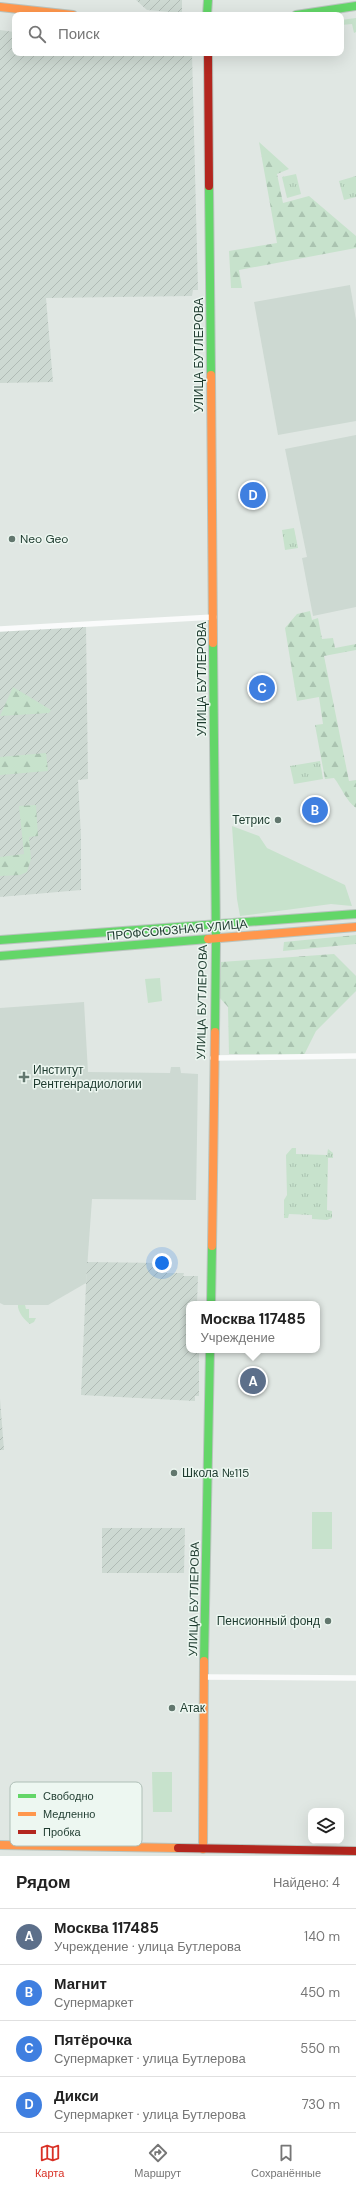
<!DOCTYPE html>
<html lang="ru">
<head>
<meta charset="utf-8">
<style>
	:root { --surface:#fff; --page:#f6f6f6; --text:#222; --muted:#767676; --line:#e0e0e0; --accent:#d93025 }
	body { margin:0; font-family:"DM Sans",sans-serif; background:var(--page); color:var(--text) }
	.controls { position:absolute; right:12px; bottom:12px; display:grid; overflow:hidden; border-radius:8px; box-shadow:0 4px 16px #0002 }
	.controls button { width:36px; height:36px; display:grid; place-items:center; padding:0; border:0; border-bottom:1px solid var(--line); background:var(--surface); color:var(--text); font:20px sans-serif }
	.you { position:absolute; left:162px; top:1263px; width:14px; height:14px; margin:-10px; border:3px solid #fff; border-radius:50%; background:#1a73e8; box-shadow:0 0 0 6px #1a73e833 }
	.badge { display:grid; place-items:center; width:26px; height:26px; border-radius:50%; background:var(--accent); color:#fff; font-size:13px; font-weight:700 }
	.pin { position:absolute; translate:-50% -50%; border:2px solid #fff; box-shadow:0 1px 4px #0006 }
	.popup { position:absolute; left:186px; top:1301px; width:134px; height:52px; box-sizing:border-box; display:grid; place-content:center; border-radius:8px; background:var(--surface); filter:drop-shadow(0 1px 3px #0005); font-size:13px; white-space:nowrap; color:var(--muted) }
	.popup b { font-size:15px; color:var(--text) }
	.popup::after { content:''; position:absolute; left:50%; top:100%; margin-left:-8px; border:8px solid transparent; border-top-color:var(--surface) }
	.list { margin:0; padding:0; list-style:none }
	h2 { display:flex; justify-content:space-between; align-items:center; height:52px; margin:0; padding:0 16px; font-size:17px }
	h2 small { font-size:13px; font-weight:400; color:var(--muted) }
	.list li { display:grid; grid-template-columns:26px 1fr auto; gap:12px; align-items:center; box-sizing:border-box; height:56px; padding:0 16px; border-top:1px solid var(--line) }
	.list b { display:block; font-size:15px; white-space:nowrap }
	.list p { margin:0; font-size:13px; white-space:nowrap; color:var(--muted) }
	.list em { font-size:13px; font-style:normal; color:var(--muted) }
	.icon { flex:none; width:22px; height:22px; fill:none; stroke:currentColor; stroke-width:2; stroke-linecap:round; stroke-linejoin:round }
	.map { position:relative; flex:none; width:356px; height:1856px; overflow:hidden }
	.search { position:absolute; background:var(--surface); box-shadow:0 4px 16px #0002; left:12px; right:12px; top:12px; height:44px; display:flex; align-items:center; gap:10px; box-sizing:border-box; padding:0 14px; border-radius:8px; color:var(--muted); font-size:15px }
	.sheet { height:276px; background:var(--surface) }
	nav { display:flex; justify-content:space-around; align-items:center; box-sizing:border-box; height:56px; border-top:1px solid var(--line); background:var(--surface); font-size:11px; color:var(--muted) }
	nav a { display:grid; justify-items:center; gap:2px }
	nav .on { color:var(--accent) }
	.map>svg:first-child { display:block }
</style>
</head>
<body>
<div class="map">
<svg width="356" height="1856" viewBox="0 0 356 1856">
	<defs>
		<pattern id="industrial-furrows" width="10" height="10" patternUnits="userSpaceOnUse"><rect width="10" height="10" fill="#cdd9d2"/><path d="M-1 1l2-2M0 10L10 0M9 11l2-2" fill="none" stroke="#b0bbb5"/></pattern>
		<pattern id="forest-firs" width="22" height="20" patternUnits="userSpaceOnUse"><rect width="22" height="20" fill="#c7e2cc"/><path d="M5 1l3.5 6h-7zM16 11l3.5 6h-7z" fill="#aac3b0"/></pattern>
		<pattern id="park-tufts" width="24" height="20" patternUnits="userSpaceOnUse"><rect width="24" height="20" fill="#c7e2cc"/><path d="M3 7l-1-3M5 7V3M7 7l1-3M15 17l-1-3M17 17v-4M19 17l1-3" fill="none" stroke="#aac3b0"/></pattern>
	</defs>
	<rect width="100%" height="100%" fill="#e0e7e3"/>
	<g fill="#cdd9d2">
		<path d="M350,285l6,35v101l-78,14 -24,-133z"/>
		<path d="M356,435v172l-43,9 -11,-58 5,-1 -22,-108z"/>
		<path d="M84,1002l4,70 82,1 1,-6h9l1,6 17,1 -2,126 -104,-1 -6,84 -38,22h-44l-4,-2v-295z"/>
	</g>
	<g fill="url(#industrial-furrows)">
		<path d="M136,0h46v13l-35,-3z"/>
		<path d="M0,30l14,2 1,21h177l6,237h-5l-1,6 -146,2 7,84 -53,1z"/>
		<path d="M86,625l2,154 -10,1 3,56v54l-81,7v-267z"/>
		<path d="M87,1262l73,1v10h24l-1,3h15l-1,28h-8v46h10v46h-4v5l-114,-6z"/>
		<path d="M0,1399l4,51h-4z"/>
		<path d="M102,1528h83l-1,45h-82z"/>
	</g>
	<g fill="#c7e2cc">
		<path d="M356,18v14l-2,1 -2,-9 -11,1v-5z"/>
		<path d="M232,826l27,10 8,12 78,37 7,21 -21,-2 -91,12 -3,-17z"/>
		<path d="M160,978l2,23 -14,2 -3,-24z"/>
		<rect x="312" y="1512" width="20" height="37"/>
		<path d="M152,1772h20v40h-19z"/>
	</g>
	<g fill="url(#forest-firs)">
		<path d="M259,142l30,27 -12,5 6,29 26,-7 47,40v12l-117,22 3,18h-11l-2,-37 48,-8z"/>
		<path d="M310,611l2,9 6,-2 4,21 11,-1 2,10 21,-4v6l-32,6 25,125 7,-1v28c-10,-7 -14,-20 -22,-30l-9,1 -10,-54 8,-1 -4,-27 -22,4 -12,-73 12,-14z"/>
		<path d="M13,687l38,23 -2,3 -49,3z"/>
		<path d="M46,753l2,18 -48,4v-18z"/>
		<path d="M36,805l2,31 -9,1 2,22 -4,13 -7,3 -20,1v-19l24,-3 -5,-48z"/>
		<path d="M356,935v9l-73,7 1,-9z"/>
		<path d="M334,954l22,22v15l-40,40 -12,24 -75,-1 -1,-47 -9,-10 2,-35z"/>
	</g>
	<g fill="url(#park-tufts)">
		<path d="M296,174l5,20 -14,4 -5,-21z"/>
		<path d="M356,176v21l-12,3 -5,-19z"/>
		<path d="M294,528l4,20 -13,2 -3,-20z"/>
		<path d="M320,761l3,18 -29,5 -4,-18z"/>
		<path d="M292,1148h4v6l31,1 1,-6 5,4v5h-5l-1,52 5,1v7l-5,2 -15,-1v-4l-23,-1 -1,4h-4v-18l3,-5 -1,-40z"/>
		<path d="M18,1305h7l1,4h3v9h7l-2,4 -4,2c-5,-3 -13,-13 -12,-19z"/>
	</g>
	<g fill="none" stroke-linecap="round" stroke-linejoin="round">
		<g stroke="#b9c4be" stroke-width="10">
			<g id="fast">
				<path d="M207,15l1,-15"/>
				<path d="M296,15l60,-9"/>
				<path d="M209,186l2,189"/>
				<path d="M213,643l3,296 -1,93"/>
				<path d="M0,940l356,-26"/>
				<path d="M0,956l208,-17"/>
				<path d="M211,1304l1,-58"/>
				<path d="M204,1661l6,-311"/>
			</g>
		</g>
		<g stroke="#b9c4be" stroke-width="10">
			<g id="slow">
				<path d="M0,7l73,8"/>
				<path d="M211,375l2,268"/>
				<path d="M208,939l148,-12"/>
				<path d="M212,1246l3,-214"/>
				<path d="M0,1845l178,3"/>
				<path d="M203,1849l1,-188"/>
			</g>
		</g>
		<g stroke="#b9c4be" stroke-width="10">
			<g id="jam">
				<path d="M208,53l1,133"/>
				<path d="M178,1848l178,3"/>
			</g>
		</g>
		<g stroke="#fafbfb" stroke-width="5.5">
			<path d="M0,629l214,-12"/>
			<path d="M213,1058l143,-2"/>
			<path d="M205,1677l151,1"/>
		</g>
		<use href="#fast" stroke="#63d668" stroke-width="8"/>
		<use href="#slow" stroke="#ff974d" stroke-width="8"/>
		<use href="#jam" stroke="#b3261e" stroke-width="8"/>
	</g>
	<g fill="#62776e" stroke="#edf7f1" stroke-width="1.5">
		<circle cx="12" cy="539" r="4"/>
		<circle cx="278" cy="820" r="4"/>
		<path d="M22 1071h4v4h4v4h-4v4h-4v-4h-4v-4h4z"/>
		<circle cx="174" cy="1473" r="4"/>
		<circle cx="328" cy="1621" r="4"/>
		<circle cx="172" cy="1708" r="4"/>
	</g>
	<g text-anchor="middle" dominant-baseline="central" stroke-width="3" stroke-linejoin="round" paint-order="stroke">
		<g font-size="12" fill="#1e3b2f" stroke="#edf7f1">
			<text transform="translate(199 355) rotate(-90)">УЛИЦА БУТЛЕРОВА</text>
			<text transform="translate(202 679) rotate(-90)">УЛИЦА БУТЛЕРОВА</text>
			<text transform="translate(177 930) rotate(-5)">ПРОФСОЮЗНАЯ УЛИЦА</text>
			<text transform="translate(202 1002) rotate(-89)">УЛИЦА БУТЛЕРОВА</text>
			<text transform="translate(194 1599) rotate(-89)">УЛИЦА БУТЛЕРОВА</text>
		</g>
		<g font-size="12" fill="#1e3b2f" stroke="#edf7f1" text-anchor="start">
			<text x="20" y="539">Neo Geo</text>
			<text x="270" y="820" text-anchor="end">Тетрис</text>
			<text x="33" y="1070">Институт<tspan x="33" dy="14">Рентгенрадиологии</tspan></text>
			<text x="182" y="1473">Школа №115</text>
			<text x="320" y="1621" text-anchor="end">Пенсионный фонд</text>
			<text x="180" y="1708">Атак</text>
		</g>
	</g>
	<rect x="10" y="1782" width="132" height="64" rx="6" fill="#edf7f1" stroke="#afbfb7" stroke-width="1"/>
	<rect x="18" y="1794" width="18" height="4" fill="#63d668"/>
	<rect x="18" y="1812" width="18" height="4" fill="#ff974d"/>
	<rect x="18" y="1830" width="18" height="4" fill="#b3261e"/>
	<g font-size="11" fill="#1e3b2f">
		<text x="43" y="1800">Свободно</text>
		<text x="43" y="1818">Медленно</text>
		<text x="43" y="1836">Пробка</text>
	</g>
</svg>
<div class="controls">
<button><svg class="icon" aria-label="layers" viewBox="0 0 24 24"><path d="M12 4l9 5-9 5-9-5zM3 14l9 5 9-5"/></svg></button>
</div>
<div class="you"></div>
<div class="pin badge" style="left:253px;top:1381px;background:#5c6f8a">A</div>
<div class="popup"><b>Москва 117485</b>Учреждение</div>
<div class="pin badge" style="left:315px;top:810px;background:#3f7fe0">B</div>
<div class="pin badge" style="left:262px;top:688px;background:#3f7fe0">C</div>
<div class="pin badge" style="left:253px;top:495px;background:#3f7fe0">D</div>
<div class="search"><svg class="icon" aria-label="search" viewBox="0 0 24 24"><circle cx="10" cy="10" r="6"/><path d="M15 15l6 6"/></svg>Поиск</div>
</div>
<section class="sheet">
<h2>Рядом<small>Найдено: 4</small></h2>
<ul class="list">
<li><span class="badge" style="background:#5c6f8a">A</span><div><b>Москва 117485</b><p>Учреждение · улица Бутлерова</p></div><em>140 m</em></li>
<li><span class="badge" style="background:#3f7fe0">B</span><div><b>Магнит</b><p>Супермаркет</p></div><em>450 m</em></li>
<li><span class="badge" style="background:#3f7fe0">C</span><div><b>Пятёрочка</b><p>Супермаркет · улица Бутлерова</p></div><em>550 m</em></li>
<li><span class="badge" style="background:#3f7fe0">D</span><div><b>Дикси</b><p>Супермаркет · улица Бутлерова</p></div><em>730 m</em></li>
</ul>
</section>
<nav>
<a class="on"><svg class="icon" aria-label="map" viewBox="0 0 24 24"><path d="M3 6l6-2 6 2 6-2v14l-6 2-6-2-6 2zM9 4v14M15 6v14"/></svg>Карта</a>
<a><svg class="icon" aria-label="directions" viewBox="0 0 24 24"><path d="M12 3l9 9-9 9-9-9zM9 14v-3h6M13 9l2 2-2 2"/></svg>Маршрут</a>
<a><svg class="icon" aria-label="saved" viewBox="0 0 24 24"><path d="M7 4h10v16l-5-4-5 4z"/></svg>Сохранённые</a>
</nav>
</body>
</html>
